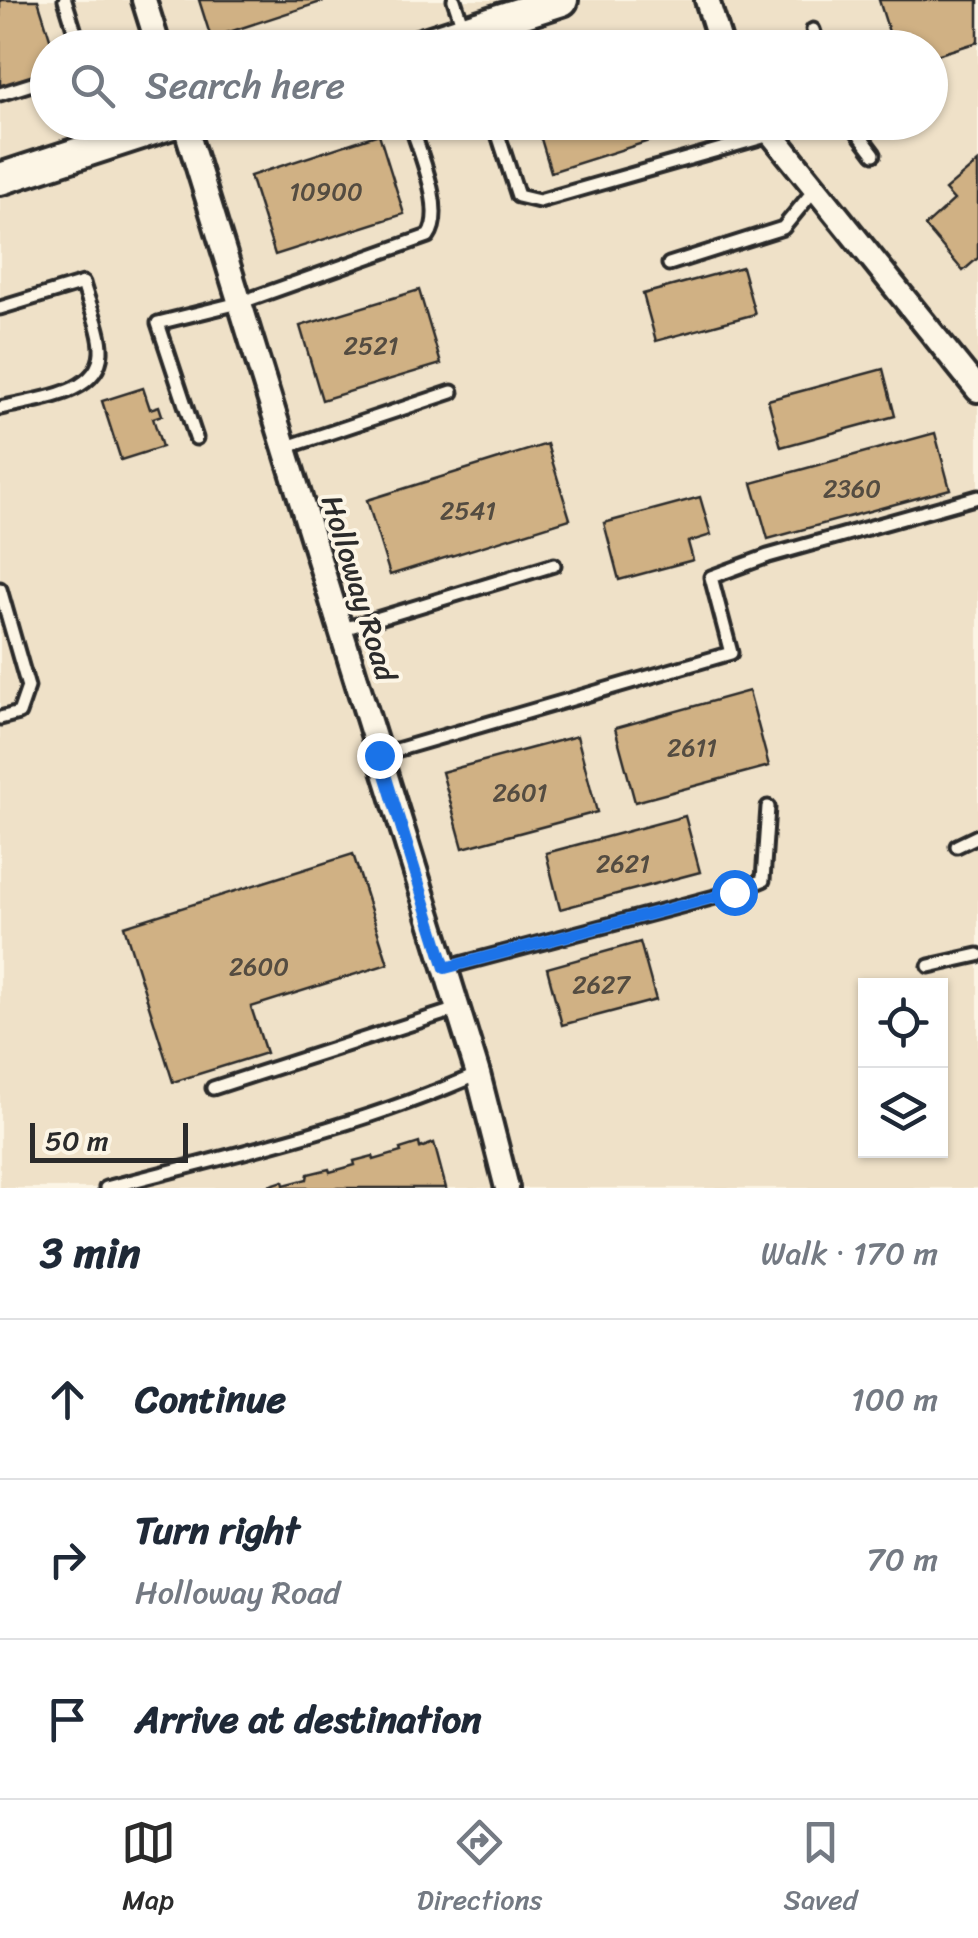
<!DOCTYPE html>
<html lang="en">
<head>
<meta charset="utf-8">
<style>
	:root { --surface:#fff; --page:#f6f6f7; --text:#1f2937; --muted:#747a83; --line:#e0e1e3; --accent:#2b2b2b }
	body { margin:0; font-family:Sriracha,sans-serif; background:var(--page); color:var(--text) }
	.controls { position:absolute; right:30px; bottom:30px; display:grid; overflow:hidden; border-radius:0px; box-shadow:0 2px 8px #0004 }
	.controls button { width:90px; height:90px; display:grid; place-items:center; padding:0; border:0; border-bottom:2px solid var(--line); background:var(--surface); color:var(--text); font:50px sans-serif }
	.scale { position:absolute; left:30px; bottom:25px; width:158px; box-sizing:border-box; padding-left:10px; border:5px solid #2b2b2b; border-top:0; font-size:28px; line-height:35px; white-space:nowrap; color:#2b2b2b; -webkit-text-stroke:8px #fcf5e5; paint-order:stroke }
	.stop { position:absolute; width:30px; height:30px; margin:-22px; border:8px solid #1a73e8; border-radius:50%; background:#fff }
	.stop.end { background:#1a73e8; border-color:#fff; box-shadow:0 2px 10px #0008 }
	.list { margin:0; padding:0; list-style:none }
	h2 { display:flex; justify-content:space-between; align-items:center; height:130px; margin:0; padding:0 40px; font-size:42px }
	h2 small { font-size:32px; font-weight:400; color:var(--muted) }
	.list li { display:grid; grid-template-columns:65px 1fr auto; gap:30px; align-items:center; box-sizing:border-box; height:160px; padding:0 40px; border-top:2px solid var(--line) }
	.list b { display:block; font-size:38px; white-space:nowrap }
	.list p { margin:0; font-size:32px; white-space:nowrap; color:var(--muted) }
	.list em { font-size:32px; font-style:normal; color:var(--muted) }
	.icon { flex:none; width:55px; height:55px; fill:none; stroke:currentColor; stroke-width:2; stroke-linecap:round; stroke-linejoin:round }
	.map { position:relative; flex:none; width:978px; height:1188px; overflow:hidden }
	.search { position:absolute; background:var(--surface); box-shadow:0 2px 8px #0004; left:30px; right:30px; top:30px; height:110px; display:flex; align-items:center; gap:25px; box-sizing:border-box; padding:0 35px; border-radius:55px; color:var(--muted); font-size:38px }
	.sheet { height:610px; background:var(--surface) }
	nav { display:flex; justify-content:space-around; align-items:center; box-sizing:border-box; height:140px; border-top:2px solid var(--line); background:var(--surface); font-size:28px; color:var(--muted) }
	nav a { display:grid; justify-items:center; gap:5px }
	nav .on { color:var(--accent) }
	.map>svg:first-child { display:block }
</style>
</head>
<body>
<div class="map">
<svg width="978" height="1188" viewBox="0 0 978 1188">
	<rect width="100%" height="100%" fill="#fcf5e5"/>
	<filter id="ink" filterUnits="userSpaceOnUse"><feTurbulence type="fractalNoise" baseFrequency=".01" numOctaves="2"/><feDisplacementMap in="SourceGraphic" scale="20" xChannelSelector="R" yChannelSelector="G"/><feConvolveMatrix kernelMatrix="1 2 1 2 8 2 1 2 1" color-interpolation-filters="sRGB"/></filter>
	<g filter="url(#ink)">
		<path fill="#efe1c8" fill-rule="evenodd" d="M0,0h978v1188h-978zM48,48h882v74h-882zM866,986h74v164h-74z"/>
		<g fill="#d0b184" stroke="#2b2b2b" stroke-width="2.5">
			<path d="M0,0h38l15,48h-5v28l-48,15z"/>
			<path d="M199,0h124l1,1 -113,37z"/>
			<path d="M879,0h99v42l-48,15v-9h-36z"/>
			<path d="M536,122h142l3,9 -130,41z"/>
			<path d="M379,134l25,80 -129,41 -25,-79z"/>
			<path d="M978,162v96l-15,13 -38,-45 29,-26 -9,-10z"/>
			<path d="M742,267l13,47 -99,27 -13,-47z"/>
			<path d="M419,290l22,74 -119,36 -22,-74z"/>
			<path d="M883,369l12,47 -114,31 -13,-47z"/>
			<path d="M143,388l7,21 9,-3 3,9 -9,3 9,29 -41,13 -19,-59z"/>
			<path d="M935,433l15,56 -182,50 -16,-56z"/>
			<path d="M547,444l23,75 -180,56 -23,-75z"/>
			<path d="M700,497l11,38 -23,7 5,18 -74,20 -15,-57z"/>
			<path d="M749,691l20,75 -134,36 -20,-74z"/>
			<path d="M577,736l20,76 -134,36 -21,-76z"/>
			<path d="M685,816l15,56 -140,37 -14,-56z"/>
			<path d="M353,854l35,110 -137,43 15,46 -93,29 -49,-156z"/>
			<path d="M640,942l16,58 -94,25 -15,-57z"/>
			<path d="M419,1143l1,5 14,-5 12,45h-184l21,-7 1,4 23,-6 1,-5 21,-5 1,3 25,-7 -1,-4 19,-5 1,4 27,-8 -1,-3z"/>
		</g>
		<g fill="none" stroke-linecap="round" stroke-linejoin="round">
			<g stroke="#2b2b2b" stroke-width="19">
				<g id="lane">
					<path d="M65,0l15,48"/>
					<path d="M454,0l16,48"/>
					<path d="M813,30l6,18"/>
					<path d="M0,94l48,-15"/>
					<path d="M494,122l24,74 21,5 231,-66 28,-13"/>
					<path d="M850,122l24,32"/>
					<path d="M669,264l114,-36 32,-39"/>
					<path d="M0,308l83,-25c5,20 19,48 18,69 -2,44 -67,47 -101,56"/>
					<path d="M196,438l-38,-115 81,-20 189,-67c18,-25 -9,-85 -18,-114"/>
					<path d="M284,448l168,-56"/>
					<path d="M0,589l28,98 -9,26 -19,5"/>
					<path d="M340,630l214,-65"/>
					<path d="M379,755l352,-102 -20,-76 57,-21 210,-59"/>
					<path d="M957,846l21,-10"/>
					<path d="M929,966l49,-11"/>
					<path d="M445,968l289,-76 29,-12 5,-73"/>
					<path d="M213,1088l244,-79"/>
					<path d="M106,1188c125,-33 253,-61 372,-114"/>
				</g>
			</g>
			<g stroke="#2b2b2b" stroke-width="30">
				<g id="street">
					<path d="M144,0l15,48"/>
					<path d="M707,0l15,48"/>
					<path d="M184,122l294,952 29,114"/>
					<path d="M762,122l216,268"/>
				</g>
			</g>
			<g stroke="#2b2b2b" stroke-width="38">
				<g id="secondary">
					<path d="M412,48l150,-48"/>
					<path d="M0,179l175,-57"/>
				</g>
			</g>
			<use href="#lane" stroke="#fcf5e5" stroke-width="11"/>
			<use href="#street" stroke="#fcf5e5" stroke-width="22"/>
			<use href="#secondary" stroke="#fcf5e5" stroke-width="30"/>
		</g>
	</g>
	<g fill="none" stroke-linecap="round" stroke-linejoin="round" filter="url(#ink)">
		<path stroke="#1a73e8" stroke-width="12" d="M379,755l66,213 289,-76"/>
	</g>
	<g text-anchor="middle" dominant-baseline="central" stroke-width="8" stroke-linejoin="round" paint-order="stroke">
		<g font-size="25" fill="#544c41">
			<text x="326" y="191">10900</text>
			<text x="371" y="345">2521</text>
			<text x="852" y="488">2360</text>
			<text x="468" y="510">2541</text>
			<text x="692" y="747">2611</text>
			<text x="520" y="792">2601</text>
			<text x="623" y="863">2621</text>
			<text x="259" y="966">2600</text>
			<text x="601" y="984">2627</text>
		</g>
		<g font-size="30" fill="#2b2b2b" stroke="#fcf5e5">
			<text transform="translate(359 588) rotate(73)">Holloway Road</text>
		</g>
	</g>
</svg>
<div class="controls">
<button><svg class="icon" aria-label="locate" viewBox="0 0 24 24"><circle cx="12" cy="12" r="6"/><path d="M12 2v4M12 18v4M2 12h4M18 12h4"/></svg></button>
<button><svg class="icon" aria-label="layers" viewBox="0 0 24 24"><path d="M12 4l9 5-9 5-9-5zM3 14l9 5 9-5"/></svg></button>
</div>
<div class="scale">50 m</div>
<div class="stop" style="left:734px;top:892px"></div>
<div class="stop end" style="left:379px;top:755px"></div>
<div class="search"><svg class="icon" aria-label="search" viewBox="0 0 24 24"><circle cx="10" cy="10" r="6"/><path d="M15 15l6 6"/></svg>Search here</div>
</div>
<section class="sheet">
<h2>3 min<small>Walk · 170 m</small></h2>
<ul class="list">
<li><svg class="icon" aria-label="ahead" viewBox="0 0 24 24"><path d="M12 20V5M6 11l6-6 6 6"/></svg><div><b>Continue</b></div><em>100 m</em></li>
<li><svg class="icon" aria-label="right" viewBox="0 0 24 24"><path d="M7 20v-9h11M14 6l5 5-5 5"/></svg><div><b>Turn right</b><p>Holloway Road</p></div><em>70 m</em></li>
<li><svg class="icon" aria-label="arrive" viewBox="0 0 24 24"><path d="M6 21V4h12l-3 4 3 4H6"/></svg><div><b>Arrive at destination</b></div></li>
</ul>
</section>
<nav>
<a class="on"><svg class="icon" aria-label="map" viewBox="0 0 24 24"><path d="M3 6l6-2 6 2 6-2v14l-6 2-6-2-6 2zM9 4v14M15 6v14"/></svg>Map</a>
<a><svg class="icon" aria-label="directions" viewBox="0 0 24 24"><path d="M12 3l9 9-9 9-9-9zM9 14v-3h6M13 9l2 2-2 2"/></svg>Directions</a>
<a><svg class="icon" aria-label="saved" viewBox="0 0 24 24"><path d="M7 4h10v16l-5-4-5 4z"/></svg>Saved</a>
</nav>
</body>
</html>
